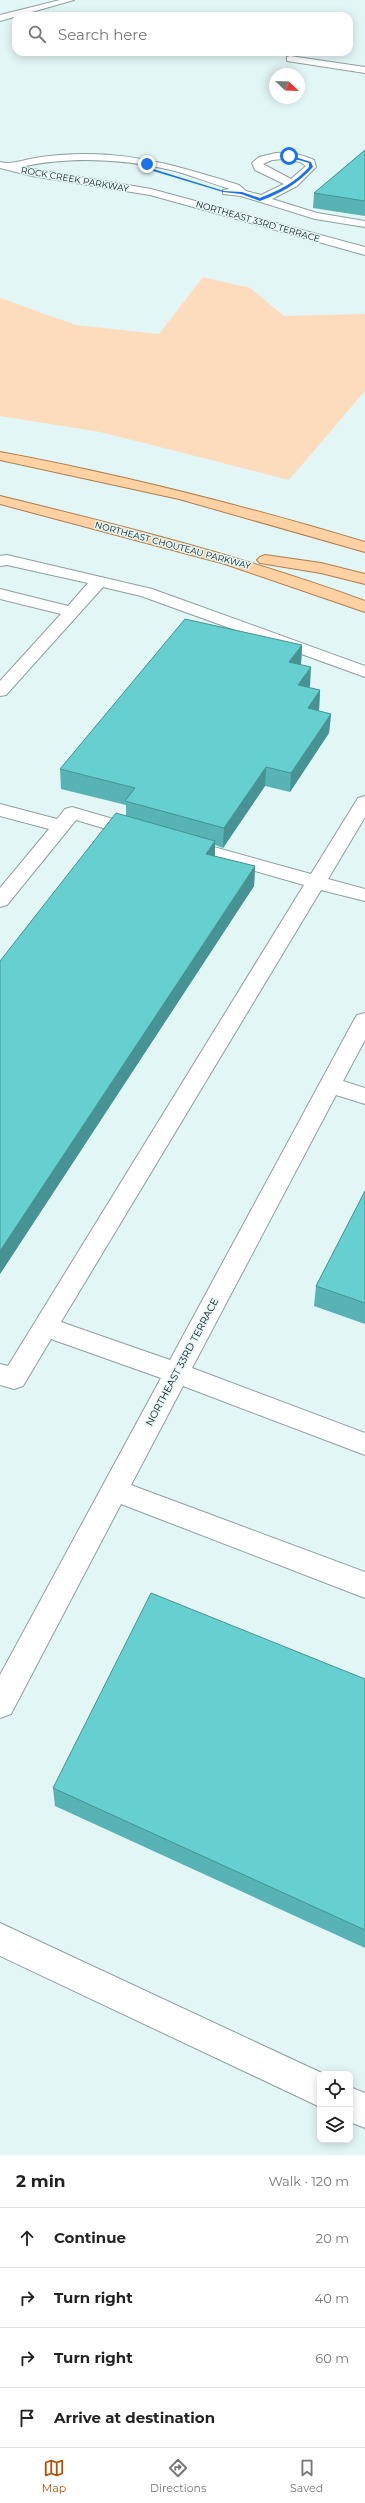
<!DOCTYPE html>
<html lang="en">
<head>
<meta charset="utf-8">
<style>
	:root { --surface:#fff; --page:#f6f6f6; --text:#222; --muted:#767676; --line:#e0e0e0; --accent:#b45309 }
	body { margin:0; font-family:Montserrat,sans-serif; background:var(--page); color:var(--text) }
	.controls { position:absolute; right:12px; bottom:12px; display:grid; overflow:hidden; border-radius:8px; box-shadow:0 2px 10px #0003 }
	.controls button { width:36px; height:36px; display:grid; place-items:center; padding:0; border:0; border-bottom:1px solid var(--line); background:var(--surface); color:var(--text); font:20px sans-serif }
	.compass { position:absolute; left:269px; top:68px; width:36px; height:36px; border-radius:50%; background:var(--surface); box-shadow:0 2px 10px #0003; rotate:113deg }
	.stop { position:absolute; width:12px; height:12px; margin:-9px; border:3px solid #1a73e8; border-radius:50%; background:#fff }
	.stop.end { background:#1a73e8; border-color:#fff; box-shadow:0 1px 4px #0008 }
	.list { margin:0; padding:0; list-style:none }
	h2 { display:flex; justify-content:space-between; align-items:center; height:52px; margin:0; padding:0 16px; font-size:17px }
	h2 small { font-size:13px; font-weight:400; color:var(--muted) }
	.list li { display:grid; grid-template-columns:26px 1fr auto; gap:12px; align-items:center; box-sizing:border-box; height:60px; padding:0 16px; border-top:1px solid var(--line) }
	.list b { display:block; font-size:15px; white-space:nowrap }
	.list em { font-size:13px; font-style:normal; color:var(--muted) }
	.icon { flex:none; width:22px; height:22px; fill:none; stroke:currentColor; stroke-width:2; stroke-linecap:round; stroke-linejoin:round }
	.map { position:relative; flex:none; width:365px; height:2155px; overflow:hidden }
	.search { position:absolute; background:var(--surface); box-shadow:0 2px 10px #0003; left:12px; right:12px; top:12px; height:44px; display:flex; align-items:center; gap:10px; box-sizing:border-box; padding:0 14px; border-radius:12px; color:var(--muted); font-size:15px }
	.sheet { height:292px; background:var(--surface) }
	nav { display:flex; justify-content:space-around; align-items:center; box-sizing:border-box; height:56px; border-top:1px solid var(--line); background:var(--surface); font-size:11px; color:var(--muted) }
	nav a { display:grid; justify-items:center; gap:2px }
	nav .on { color:var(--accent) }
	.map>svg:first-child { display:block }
</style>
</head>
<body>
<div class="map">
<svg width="365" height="2155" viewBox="0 0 365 2155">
	<rect width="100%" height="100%" fill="#e3f6f6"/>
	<path fill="#fddcbe" d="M203,277l47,11 34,28 81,-2v77l-76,89 -189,-48 -100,-16v-118l76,27 83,9z"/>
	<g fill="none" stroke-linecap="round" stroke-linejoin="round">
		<g stroke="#8d9f9f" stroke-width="2">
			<g id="minor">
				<path d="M60,0h14l-74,21v-6z"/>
				<path d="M290,56l75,11v6l-78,-12v-4z"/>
				<path d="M276,153c13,-1 25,1 38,7l2,7 -19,19 -25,13 45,14 48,8v6l-50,-8 -74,-23 -18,-2v-4l7,-1c-20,-6 -39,-14 -59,-19 -48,-11 -101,-14 -150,-3l130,22 214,58v8l-215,-60 -118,-19 -32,-8v-6c12,3 22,-2 35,-4 17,-3 34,-4 52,-4 53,0 101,15 152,31l7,6 15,4 23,-11 -29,-14 -3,-7 7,-6zM283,159l17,3 6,4 -15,13 -28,-15 9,-4z"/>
				<path d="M7,555l145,34 213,77v11l-224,-81 -38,-9 -97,108 -6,1v-15l61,-67 -61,-15v-10l68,17 20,-23 -81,-18 -7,1v-10z"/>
				<path d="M365,796v21l-37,62 37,10v12l-44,-11 -260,432 109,38 184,-340 3,-5 8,-2v27l-22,41 22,7v16l-29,-9 -144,273 173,65v22l-182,-69 -52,99 234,87v26l-244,-94 -110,210 -11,4v-43l161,-297 -110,-39 -28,47 -9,3 -14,-4v-21l8,2 296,-481 -126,-36 -3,-4 3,-4 7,-2 126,35 47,-76z"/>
				<path d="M0,804l57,15 8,-10 7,-2 72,21 2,4 -2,4 -7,2 -61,-18 -69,85 -7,2v-19l49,-59 -49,-13z"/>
				<path d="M0,1923l324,151h-4v33l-320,-151z"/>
				<path d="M350,2087l15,6v35l-15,-6z"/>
			</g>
		</g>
		<g stroke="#ad7e4c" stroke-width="2">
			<g id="major">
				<path d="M0,452c123,23 245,54 365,90v10l-186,-53 -179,-39z"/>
				<path d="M0,496c123,30 246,61 365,105v11l-140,-48 -225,-60z"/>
				<path d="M265,555l56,8 44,11v10l-44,-11 -61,-10 -3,-3 3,-3z"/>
			</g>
		</g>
		<use href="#minor" fill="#fff" fill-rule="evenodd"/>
		<use href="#major" fill="#ffd1a3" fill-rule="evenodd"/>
	</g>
	<g fill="#58b3b4">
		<path d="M365,150v66l-52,-8 1,-15z"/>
		<path d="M302,645l-1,19 9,22 -1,2 11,2 -1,20 -1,1 13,3 -2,19 -39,59 -25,-6 -42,62 -8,-3v11l40,10 -1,20 -254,388v-313l126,-145v-11l-65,-16 -1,-20z"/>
		<path d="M365,1191v133l-51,-18 2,-20z"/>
		<path d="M365,1679v269l-310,-142 -2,-18z"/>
	</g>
	<g fill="#479292">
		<path d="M302,645l-1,19 -12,17v-19z"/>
		<path d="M311,667l-1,19 -13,18 1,-19z"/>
		<path d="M320,690l-1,20 -12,18 1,-20z"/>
		<path d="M331,714l-2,19 -39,59 1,-19z"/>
		<path d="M266,767l-1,19 -42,62 1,-20z"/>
		<path d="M215,841v20l-9,-7z"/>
		<path d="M255,866l-1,20 -254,388v-23z"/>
	</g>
	<g fill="#66d0d1" stroke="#479292">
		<path d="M365,150v51l-51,-8z"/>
		<path d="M185,619l117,26 -13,17 22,5 -13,18 22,5 -12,18 23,6 -40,59 -25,-6 -42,61 -99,-27 10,-13 -75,-19z"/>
		<path d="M116,813l99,28 -9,13 49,12 -255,385v-290z"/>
		<path d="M365,1191v112l-49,-17z"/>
		<path d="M151,1593l214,86v251l-312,-142z"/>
	</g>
	<path fill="#1a73e8" d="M289,155l22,7 2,5c-15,17 -32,26 -53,34l-19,-7 -18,-2 -73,-22 -4,-6h2l5,5 71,22 18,1 18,6c19,-8 35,-15 49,-31v-4l-21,-6z"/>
	<g text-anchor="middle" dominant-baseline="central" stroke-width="3" stroke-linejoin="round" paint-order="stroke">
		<g font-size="9" fill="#151c1c" stroke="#e3f6f6">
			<text transform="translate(75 179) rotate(10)">ROCK CREEK PARKWAY</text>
			<text transform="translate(258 221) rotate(16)">NORTHEAST 33RD TERRACE</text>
			<text transform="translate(173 545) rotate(15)">NORTHEAST CHOUTEAU PARKWAY</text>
		</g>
		<g font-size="10" fill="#151c1c" stroke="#e3f6f6">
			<text transform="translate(182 1362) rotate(-62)">NORTHEAST 33RD TERRACE</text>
		</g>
	</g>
</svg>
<div class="controls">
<button><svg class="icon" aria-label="locate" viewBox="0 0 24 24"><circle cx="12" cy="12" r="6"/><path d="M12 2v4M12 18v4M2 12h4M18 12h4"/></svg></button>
<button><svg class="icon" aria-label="layers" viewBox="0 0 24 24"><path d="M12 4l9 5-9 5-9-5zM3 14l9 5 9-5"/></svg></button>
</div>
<svg class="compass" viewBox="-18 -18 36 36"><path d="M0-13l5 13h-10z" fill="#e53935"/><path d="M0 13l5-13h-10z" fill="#767676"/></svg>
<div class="stop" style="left:289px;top:156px"></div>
<div class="stop end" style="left:147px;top:164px"></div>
<div class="search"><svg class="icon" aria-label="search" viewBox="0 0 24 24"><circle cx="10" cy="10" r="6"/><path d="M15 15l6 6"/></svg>Search here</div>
</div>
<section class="sheet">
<h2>2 min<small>Walk · 120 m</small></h2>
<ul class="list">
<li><svg class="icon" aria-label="ahead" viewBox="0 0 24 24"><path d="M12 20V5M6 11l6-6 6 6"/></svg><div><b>Continue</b></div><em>20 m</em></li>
<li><svg class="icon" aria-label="right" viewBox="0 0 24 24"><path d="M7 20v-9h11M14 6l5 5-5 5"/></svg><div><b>Turn right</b></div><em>40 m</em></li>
<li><svg class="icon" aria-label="right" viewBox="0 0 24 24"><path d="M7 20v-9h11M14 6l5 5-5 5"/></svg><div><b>Turn right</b></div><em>60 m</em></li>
<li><svg class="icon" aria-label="arrive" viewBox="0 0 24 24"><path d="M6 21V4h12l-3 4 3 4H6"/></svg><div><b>Arrive at destination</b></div></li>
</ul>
</section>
<nav>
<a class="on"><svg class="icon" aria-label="map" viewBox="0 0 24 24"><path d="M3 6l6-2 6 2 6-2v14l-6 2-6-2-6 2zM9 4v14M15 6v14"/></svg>Map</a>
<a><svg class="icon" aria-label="directions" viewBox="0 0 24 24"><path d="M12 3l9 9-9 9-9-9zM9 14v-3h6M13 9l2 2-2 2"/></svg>Directions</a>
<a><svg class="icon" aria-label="saved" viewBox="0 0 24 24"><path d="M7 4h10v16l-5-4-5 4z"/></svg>Saved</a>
</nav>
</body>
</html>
